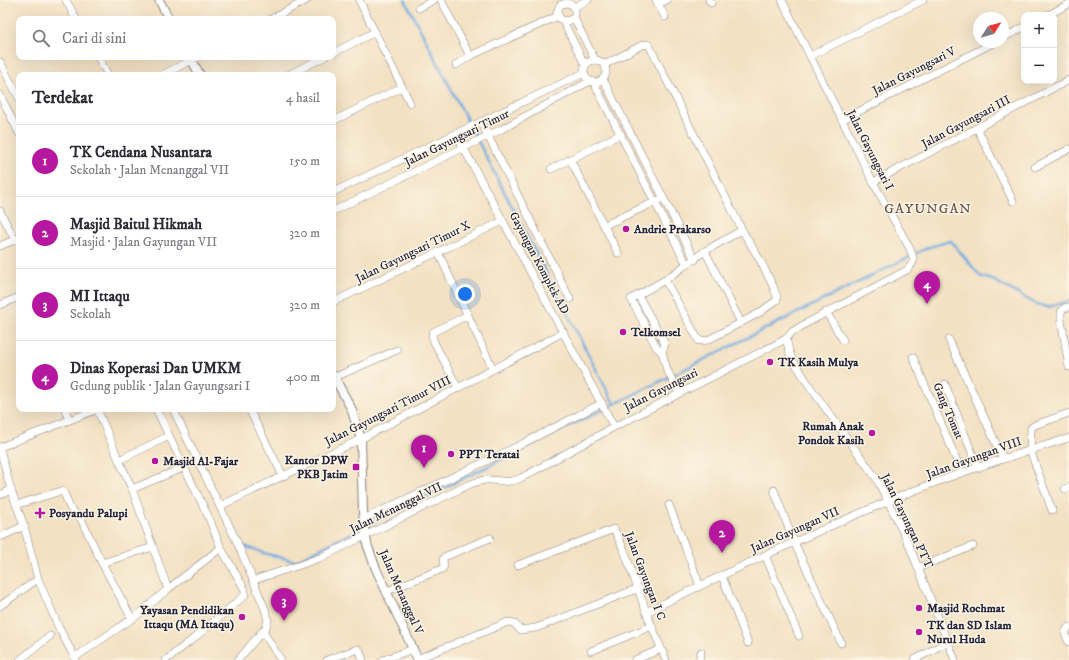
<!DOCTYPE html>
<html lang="id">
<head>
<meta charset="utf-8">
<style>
	:root { --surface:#fff; --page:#f2f2f3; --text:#2b2b33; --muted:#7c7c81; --line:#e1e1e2; --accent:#b5179e }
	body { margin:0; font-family:"IM FELL DW Pica",serif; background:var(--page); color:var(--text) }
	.controls { position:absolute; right:12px; top:12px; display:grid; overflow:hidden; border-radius:8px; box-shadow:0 4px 16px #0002 }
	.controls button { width:36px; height:36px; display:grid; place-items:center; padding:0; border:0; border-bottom:1px solid var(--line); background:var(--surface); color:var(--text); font:20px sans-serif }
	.compass { position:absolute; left:973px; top:12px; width:36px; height:36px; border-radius:50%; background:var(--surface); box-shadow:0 4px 16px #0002; rotate:53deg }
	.you { position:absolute; left:465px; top:294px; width:14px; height:14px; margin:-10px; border:3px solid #fff; border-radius:50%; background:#1a73e8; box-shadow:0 0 0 6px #1a73e833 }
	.badge { display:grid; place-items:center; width:26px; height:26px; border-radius:50%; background:var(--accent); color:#fff; font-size:13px; font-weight:700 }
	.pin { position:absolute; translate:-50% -33px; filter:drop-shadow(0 1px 2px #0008) }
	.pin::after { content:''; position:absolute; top:21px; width:14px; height:12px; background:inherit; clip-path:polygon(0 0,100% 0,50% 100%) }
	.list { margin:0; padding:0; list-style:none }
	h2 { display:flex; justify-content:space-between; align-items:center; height:52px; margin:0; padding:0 16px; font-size:17px }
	h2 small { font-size:13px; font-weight:400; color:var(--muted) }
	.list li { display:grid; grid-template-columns:26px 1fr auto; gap:12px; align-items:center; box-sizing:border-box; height:72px; padding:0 16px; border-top:1px solid var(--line) }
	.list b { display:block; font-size:15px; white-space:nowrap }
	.list p { margin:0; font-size:13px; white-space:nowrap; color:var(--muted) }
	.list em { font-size:13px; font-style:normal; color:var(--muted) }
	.icon { flex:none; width:22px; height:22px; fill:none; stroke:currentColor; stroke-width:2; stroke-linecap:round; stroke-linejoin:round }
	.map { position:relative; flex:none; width:1069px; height:660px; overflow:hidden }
	.search { position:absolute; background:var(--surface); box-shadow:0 4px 16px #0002; left:16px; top:16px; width:320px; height:44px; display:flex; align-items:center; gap:10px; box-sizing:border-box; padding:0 14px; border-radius:8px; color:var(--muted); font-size:15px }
	.panel { position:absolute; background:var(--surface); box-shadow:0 4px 16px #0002; left:16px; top:72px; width:320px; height:340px; border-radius:8px }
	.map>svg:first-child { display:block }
</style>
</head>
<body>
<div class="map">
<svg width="1069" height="660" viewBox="0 0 1069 660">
	<rect width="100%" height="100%" fill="#fcf5e5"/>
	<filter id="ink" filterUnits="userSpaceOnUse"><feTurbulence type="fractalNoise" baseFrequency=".025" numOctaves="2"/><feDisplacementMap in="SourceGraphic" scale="8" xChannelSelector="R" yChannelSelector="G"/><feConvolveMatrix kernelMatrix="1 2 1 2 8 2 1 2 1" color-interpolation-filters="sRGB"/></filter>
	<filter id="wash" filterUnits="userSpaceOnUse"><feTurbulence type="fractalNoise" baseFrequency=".012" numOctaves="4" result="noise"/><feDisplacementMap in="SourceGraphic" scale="16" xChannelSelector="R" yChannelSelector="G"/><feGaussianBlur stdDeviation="0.9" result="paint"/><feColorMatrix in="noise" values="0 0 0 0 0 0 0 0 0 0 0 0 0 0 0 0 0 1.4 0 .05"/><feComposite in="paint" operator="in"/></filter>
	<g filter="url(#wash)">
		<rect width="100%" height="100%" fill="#f3e1c3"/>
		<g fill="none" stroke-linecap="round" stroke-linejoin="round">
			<g stroke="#70abe1" stroke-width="2.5">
				<path d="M405,0l209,404"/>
				<path d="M241,545l26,9 28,7 336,-165 298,-149 22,-6 29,35 15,5 41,23 12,3 21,-6"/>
			</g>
		</g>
	</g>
	<g filter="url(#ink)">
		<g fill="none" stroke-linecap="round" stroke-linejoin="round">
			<g stroke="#8a827f" stroke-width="8">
				<g id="minor">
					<path d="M66,0l10,19"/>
					<path d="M359,0l51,103"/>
					<path d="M441,0l29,56"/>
					<path d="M656,0l9,17"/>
					<path d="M709,0l2,3"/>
					<path d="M658,4l9,-4"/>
					<path d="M574,7l14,-7"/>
					<path d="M419,8l15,-8"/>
					<path d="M1048,15l21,-11"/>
					<path d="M574,18l-7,3 -7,-2 -3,-7 3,-7c11,-5 18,2 14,13l21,42"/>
					<path d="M271,19l36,-19"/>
					<path d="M563,21l22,44"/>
					<path d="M1003,38l21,-11"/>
					<path d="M333,53l42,-21"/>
					<path d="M810,56l113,-56"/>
					<path d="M98,57l10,18"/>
					<circle cx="595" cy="71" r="11"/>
					<path d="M0,62l19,36"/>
					<path d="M456,65l14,-9 88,-40"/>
					<path d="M604,65l38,-20 5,-1 2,1 93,185 -37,21 -40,29 -34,19 26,49 5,4 5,18 12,23"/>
					<path d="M162,75l36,-18"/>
					<path d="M288,75l36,-18"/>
					<path d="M603,79l92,181"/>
					<path d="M594,83l93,182"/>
					<path d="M0,95l19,38"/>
					<path d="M842,120l153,-78"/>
					<path d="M333,121l69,-34"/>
					<path d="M481,122l89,177"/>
					<path d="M977,128l36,73"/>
					<path d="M456,134l158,293"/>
					<path d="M570,159l48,94"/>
					<path d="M1035,167l34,-18"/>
					<path d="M551,169l70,-35"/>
					<path d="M873,182l196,-102"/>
					<path d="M333,192l251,-119"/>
					<path d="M0,211l15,29"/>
					<path d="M333,211l169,-82 88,-48"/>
					<path d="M605,225l54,-25"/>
					<path d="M0,246l19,-8"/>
					<path d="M705,251l36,72"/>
					<path d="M438,252l55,117"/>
					<path d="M665,280l34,61 9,-1 51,-27 18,-13v-3l-4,-11 -13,-26 -18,-30"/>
					<path d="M638,295l27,49 -3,8"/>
					<path d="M333,302l170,-81"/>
					<path d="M0,305l19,-8"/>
					<path d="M1069,307l-5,1 -3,4v8l8,47"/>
					<path d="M826,312l17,28"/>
					<path d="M786,339l5,18 22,34 63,87 12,23 21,44 46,115"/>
					<path d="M949,340l54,119"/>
					<path d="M913,357l49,116"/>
					<path d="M333,378l64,-28"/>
					<path d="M945,384l33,84"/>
					<path d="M458,388l-24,-46 -2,-7 1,-3 35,-17"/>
					<path d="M65,409l4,11"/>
					<path d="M97,409l22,51 50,-24"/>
					<path d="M156,409l52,107 13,32 24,42v5l-1,1 -51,43 -27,21"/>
					<path d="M173,409l64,133 28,67 3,11 -2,7 -28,33"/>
					<path d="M249,409l34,67"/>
					<path d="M0,447l98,-38"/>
					<path d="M0,449l11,41 13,36 14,53 21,49 17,32"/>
					<path d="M119,460l13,29 36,100"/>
					<path d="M132,489l53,-22"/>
					<path d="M1065,489l4,-2"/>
					<path d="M774,490l20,52 47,101"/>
					<path d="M0,495l11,-5"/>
					<path d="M16,505l45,-14 3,2 6,15 11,11 21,44 30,56"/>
					<path d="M669,505l31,81"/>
					<path d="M220,506l141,-67 203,-107"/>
					<path d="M1052,510l-22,-60 1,-22 4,-3 34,-12"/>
					<path d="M364,519l158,-75 80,-41"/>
					<path d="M0,537l24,-11"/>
					<path d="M765,555l34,81"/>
					<path d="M102,563l51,-16"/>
					<path d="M518,565l96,-36 10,21 24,67 18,43"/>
					<path d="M918,568l55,-22"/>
					<path d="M722,576l26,67"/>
					<path d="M254,580l46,-15 22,-8 146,-72c6,-2 12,-5 19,-5 14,-1 19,5 34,-2l93,-51 172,-88 6,-7 13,-8 102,-54c9,-9 7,-12 2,-23l-36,-65 -91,-182"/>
					<path d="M387,591l55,-22 2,-3 -1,-6 1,-3 46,-19"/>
					<path d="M0,606l38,-27"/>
					<path d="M646,612c80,-39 161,-77 243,-111 58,-25 119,-44 180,-63"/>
					<path d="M1069,627c-6,5 -3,9 0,15"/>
					<path d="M263,632l18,28"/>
					<path d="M591,651l61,-25"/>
					<path d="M74,658l65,-44 29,-25 53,-41"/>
					<path d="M417,659l91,-37 6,1 6,7 16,-2 103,-40"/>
					<path d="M20,660l30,-24"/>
					<path d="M327,660l31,-11 2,2 3,9"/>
					<path d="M383,660l30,-11"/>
					<path d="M635,660l26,-11"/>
					<path d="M699,660l2,-8"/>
					<path d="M914,660l33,-18"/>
				</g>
			</g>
			<g stroke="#8a827f" stroke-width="10">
				<g id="tertiary">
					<path d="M159,0l10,19"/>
					<path d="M190,57l10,18"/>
					<path d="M333,375l18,33 10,31 2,74 4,31 9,25 42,91"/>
				</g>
			</g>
			<use href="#minor" stroke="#fff" stroke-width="7"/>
			<use href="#tertiary" stroke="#fff" stroke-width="8"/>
		</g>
	</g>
	<g fill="#b5179e" stroke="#fcf5e5" stroke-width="1.5">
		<circle cx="626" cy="229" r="4"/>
		<circle cx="623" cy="332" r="4"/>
		<circle cx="770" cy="362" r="4"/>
		<circle cx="872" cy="433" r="4"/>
		<circle cx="451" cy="454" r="4"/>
		<circle cx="155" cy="461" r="4"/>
		<rect x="352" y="463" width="8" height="8" rx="2"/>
		<path d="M38 507h4v4h4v4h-4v4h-4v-4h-4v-4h4z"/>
		<circle cx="919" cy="608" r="4"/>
		<circle cx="242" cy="617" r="4"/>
		<circle cx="919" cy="632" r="4"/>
	</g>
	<g text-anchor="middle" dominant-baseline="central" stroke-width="3" stroke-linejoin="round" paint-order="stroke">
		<g font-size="12" fill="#22223b" stroke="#fcf5e5">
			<text transform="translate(914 71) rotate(-27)">Jalan Gayungsari V</text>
			<text transform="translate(966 122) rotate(-28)">Jalan Gayungsari III</text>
			<text transform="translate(457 138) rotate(-26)">Jalan Gayungsari Timur</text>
			<text transform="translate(870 150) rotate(63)">Jalan Gayungsari I</text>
			<text transform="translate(413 252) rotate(-26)">Jalan Gayungsari Timur X</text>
			<text transform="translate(539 263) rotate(62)">Gayungan Komplek AD</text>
			<text transform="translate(661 390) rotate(-27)">Jalan Gayungsari</text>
			<text transform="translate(388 411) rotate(-27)">Jalan Gayungsari Timur VIII</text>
			<text transform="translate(948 411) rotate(67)">Gang Tomat</text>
			<text transform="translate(974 458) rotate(-20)">Jalan Gayungan VIII</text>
			<text transform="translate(396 508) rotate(-26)">Jalan Menanggal VII</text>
			<text transform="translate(907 521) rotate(64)">Jalan Gayungan PTT</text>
			<text transform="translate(795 530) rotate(-24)">Jalan Gayungan VII</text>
			<text transform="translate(645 576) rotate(69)">Jalan Gayungan I C</text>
			<text transform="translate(401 592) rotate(66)">Jalan Menanggal V</text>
		</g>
		<g font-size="12" font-weight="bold" fill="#22223b" stroke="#fcf5e5" text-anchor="start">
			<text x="634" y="229">Andrie Prakarso</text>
			<text x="631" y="332">Telkomsel</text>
			<text x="778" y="362">TK Kasih Mulya</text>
			<text x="864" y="426" text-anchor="end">Rumah Anak<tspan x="864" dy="14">Pondok Kasih</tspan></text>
			<text x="459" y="454">PPT Teratai</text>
			<text x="348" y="460" text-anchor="end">Kantor DPW<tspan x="348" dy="14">PKB Jatim</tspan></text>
			<text x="163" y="461">Masjid Al-Fajar</text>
			<text x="49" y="513">Posyandu Palupi</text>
			<text x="927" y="608">Masjid Rochmat</text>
			<text x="234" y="610" text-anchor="end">Yayasan Pendidikan<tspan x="234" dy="14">Ittaqu (MA Ittaqu)</tspan></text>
			<text x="927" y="625">TK dan SD Islam<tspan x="927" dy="14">Nurul Huda</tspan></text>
		</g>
		<g font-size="14" letter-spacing="1" fill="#625049" stroke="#fcf5e5">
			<text x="928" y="209">GAYUNGAN</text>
		</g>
	</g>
</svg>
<div class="controls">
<button>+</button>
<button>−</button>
</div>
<svg class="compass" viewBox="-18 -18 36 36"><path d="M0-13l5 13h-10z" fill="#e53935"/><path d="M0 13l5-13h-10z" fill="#7c7c81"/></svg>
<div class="you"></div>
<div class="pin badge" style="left:424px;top:468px">1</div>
<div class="pin badge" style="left:722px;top:553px">2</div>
<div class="pin badge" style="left:284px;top:621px">3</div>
<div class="pin badge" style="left:927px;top:304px">4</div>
<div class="search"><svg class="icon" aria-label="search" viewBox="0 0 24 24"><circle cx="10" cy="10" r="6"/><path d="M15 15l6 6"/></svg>Cari di sini</div>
<section class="panel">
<h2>Terdekat<small>4 hasil</small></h2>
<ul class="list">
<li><span class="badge">1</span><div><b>TK Cendana Nusantara</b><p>Sekolah · Jalan Menanggal VII</p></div><em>150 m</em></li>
<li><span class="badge">2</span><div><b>Masjid Baitul Hikmah</b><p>Masjid · Jalan Gayungan VII</p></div><em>320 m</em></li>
<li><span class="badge">3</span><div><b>MI Ittaqu</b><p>Sekolah</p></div><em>320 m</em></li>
<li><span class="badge">4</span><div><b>Dinas Koperasi Dan UMKM</b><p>Gedung publik · Jalan Gayungsari I</p></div><em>400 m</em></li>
</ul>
</section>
</div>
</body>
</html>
